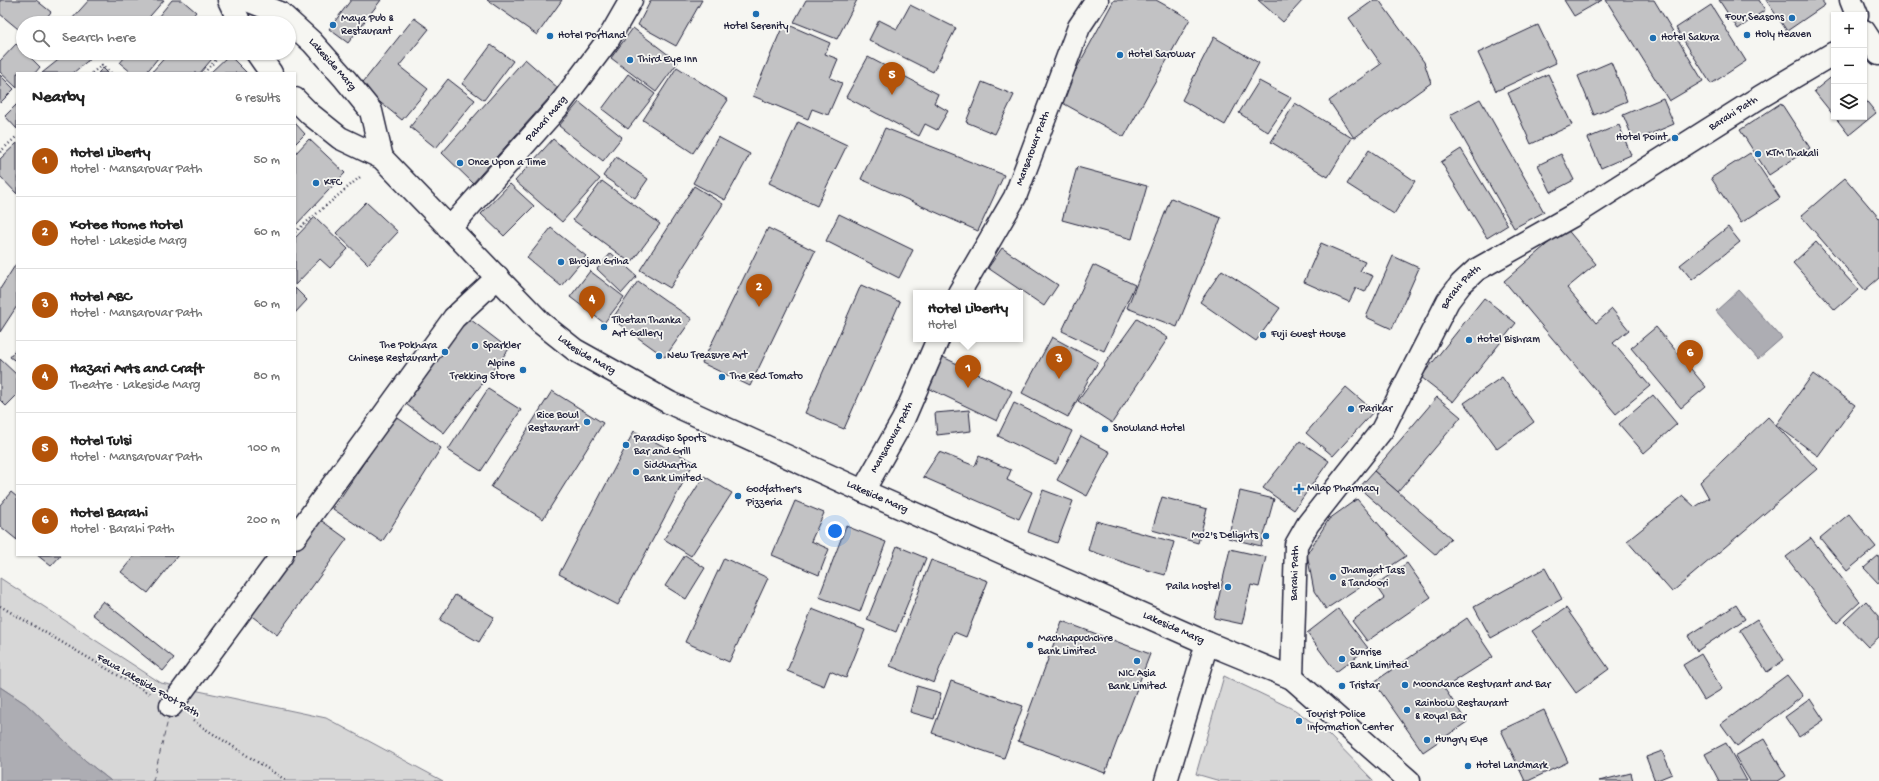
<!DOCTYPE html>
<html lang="en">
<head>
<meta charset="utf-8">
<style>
	:root { --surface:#fff; --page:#f2f2f2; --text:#222; --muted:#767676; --line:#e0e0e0; --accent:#b45309 }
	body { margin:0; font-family:"Gochi Hand",sans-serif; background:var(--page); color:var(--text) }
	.controls { position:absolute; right:12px; top:12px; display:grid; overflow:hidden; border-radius:0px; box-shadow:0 1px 3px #0004 }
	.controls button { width:36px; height:36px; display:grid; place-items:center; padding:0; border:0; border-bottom:1px solid var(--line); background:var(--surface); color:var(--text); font:20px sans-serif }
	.you { position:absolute; left:835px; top:531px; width:14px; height:14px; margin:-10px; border:3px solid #fff; border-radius:50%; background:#1a73e8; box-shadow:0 0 0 6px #1a73e833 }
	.badge { display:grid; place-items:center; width:26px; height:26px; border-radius:50%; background:var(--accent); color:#fff; font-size:13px; font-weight:700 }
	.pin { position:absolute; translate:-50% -33px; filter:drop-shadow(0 1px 2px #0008) }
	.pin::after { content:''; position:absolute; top:21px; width:14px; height:12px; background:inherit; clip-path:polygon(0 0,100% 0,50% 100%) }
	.popup { position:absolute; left:913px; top:290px; width:110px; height:52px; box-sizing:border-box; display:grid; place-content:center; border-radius:0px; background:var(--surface); filter:drop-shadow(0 1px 3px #0005); font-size:13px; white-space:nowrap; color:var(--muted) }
	.popup b { font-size:15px; color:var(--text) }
	.popup::after { content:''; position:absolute; left:50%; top:100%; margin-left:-8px; border:8px solid transparent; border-top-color:var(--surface) }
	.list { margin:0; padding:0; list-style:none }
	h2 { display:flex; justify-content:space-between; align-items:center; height:52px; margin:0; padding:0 16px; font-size:17px }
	h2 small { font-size:13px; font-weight:400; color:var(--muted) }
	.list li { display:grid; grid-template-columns:26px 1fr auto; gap:12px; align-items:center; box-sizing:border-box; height:72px; padding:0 16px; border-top:1px solid var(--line) }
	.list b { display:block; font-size:15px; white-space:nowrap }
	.list p { margin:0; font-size:13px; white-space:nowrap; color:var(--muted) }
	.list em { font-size:13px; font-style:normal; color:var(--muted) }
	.icon { flex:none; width:22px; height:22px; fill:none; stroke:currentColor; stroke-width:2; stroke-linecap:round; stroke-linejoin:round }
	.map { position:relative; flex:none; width:1879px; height:781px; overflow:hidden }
	.search { position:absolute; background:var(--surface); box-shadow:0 1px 3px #0004; left:16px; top:16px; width:280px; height:44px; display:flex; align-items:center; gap:10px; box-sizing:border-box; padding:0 14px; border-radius:22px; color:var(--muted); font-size:15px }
	.panel { position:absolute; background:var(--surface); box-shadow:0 1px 3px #0004; left:16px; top:72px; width:280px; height:484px; border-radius:0px }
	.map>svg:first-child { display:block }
</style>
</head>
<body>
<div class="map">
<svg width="1879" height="781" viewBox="0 0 1879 781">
	<rect width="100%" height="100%" fill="#f6f6f2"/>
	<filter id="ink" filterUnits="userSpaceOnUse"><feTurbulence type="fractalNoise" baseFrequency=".025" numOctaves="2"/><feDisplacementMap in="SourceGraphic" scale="8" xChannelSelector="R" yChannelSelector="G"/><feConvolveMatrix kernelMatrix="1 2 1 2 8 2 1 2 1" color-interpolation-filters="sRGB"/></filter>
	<g filter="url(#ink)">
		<g fill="#d7d7d7" stroke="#7c7c89">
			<path d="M0,578l161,105 165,35 117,63h-332l-25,-20 -60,-57 -26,-17z"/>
			<path d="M1224,676l71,34 33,24 46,47h-154l-24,-7z"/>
		</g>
		<g fill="#adadb3" stroke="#757583">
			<path d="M1739,290l43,48 -24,21 -42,-48z"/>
			<path d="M0,687l26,17 60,57 25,20h-111z"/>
		</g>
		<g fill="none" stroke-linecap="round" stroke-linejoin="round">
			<path stroke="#535365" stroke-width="1" stroke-dasharray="5 4" stroke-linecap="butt" d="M153,781l16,-65"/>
		</g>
		<g fill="#c2c2c4" stroke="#22223b">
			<path d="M0,0h36l15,12 -9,11h-19v10l-23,-19z"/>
			<path d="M89,0h75l-20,23h-70l-3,-3z"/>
			<path d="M172,0h10l14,12 -9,11h-34z"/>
			<path d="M351,0h30l-33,43 -19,-14z"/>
			<path d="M487,0h75l-25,35z"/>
			<path d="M651,0h51l-26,46 -38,-21z"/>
			<path d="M806,0h51l-20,39 -43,-17z"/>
			<path d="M1114,0h42l34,19 -66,118 -65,-36z"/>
			<path d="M1258,0h45l-20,22z"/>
			<path d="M1374,0h5l45,62 7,21 -77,55 -25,-37 52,-37 -32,-46z"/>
			<path d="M1564,0h38l-28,16z"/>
			<path d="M1606,0h48l49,81 -34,20z"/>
			<path d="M1719,0h40l6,10 -27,19z"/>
			<path d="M1766,0h55l4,5 -38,26z"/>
			<path d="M910,5l46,23 -23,44 -64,-32 10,-20 18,9z"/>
			<path d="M1711,5l35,56 -35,23 -35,-56z"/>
			<path d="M414,18l15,11 -30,37 29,23 -26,31 -42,-34z"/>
			<path d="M784,23l46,20 -5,11 13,5 -8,19 12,5 -14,32 -16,-6 -4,10 -55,-23z"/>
			<path d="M1538,25l18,38 -60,28 -18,-38z"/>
			<path d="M633,28l45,34 -22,30 -45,-34z"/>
			<path d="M1214,37l45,26 -34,62 -43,-25z"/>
			<path d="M16,44l7,6v3h3l14,14 -5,6h-18v15l-17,-16v-11z"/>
			<path d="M491,45l22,16 -29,39 -22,-16z"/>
			<path d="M67,53h20l4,5 -18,15h-31z"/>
			<path d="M128,53h34l-16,20h-14l-12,-10z"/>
			<path d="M169,53h48l-17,20h-49z"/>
			<path d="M229,55l18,18h-37z"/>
			<path d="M868,57l70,37 -4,9 14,8 -11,19 -12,-6 -6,12 -73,-39z"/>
			<path d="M525,59l33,29 -85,95 -31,-30z"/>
			<path d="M1611,62l16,39 -33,14 -16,-39z"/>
			<path d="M677,67l51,33 -35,53 -50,-33z"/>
			<path d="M103,68l5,5h-10z"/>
			<path d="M628,74l27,20 -27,35 -26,-20z"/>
			<path d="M1548,74l24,51 -41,19 -23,-51z"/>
			<path d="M0,75l14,14 -14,14z"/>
			<path d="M1834,75v41l-20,-25z"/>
			<path d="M448,79l27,21 -39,48 -26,-21z"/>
			<path d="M1259,81l32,17 -23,34 -29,-19z"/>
			<path d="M982,82l32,13 -19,39 -29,-12z"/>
			<path d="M1663,98l11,26 -40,17 -11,-26z"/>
			<path d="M1864,98l12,15 -27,22 -14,-18h29z"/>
			<path d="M1480,99l64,113 -30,16 -64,-113z"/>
			<path d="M579,102l43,35 -19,24 -44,-35z"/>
			<path d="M1295,103l57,35 -24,39 -57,-35z"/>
			<path d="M1781,103l29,45 -41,27 -29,-45z"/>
			<path d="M17,104v25l-12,-13z"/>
			<path d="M798,122l49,23 -30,61 -48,-23z"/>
			<path d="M295,123l10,11 -10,10z"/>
			<path d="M1619,125l12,30 -30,13 -13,-30z"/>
			<path d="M885,128l119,47 -26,56 -117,-52z"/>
			<path d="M718,137l32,17 -25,46 -32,-17z"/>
			<path d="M309,139l36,34 -50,53v-72z"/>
			<path d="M553,139l47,40 -38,43 -47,-41z"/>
			<path d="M17,143v51l-17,-18v-17z"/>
			<path d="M1461,149l47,76 -21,13 -46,-76z"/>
			<path d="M1369,150l46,31 -21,33 -47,-30z"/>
			<path d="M1750,153l30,45 -39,25 -30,-45z"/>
			<path d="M1561,154l13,26 -23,12 -13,-27z"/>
			<path d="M616,157l32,22 -13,19 -32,-22z"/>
			<path d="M1077,167l70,19 -15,53 -70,-19z"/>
			<path d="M1845,178l34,40v60l-14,12 -64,-74z"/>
			<path d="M602,181l58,43 -29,39 -58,-43z"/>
			<path d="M510,184l24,22 -30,30 -23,-22z"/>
			<path d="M694,186l29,18 -53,84 -30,-18z"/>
			<path d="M1171,198l50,20 -44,109 -50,-19z"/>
			<path d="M366,202l32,30 -30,32 -32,-31z"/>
			<path d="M839,214l74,36 -14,28 -73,-37z"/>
			<path d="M315,217l33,32 -18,19 -10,-9 -25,26v-47z"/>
			<path d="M1728,227l12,15 -48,38 -12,-15z"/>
			<path d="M551,228l35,28 -25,30 -34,-28z"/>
			<path d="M768,228l47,23 -65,135 -48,-23z"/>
			<path d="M1566,228l30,36 -29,24 29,35 16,-14 17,21 -16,13 37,43 -34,28 -112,-133z"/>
			<path d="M1816,242l42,48 -23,20 -42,-47z"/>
			<path d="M1321,243l44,19 -5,9 13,5 -8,16 -9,-4 -7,14 -45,-20z"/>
			<path d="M1002,248l56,37 -14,21 -56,-38z"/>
			<path d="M611,253l26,23 -15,17 -25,-24z"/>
			<path d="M1393,256l26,12 -27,61 -26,-12z"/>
			<path d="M16,264l1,42 -17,26v-43z"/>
			<path d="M1093,265l42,20 -31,66 -42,-20z"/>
			<path d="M1222,270l58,38 -24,33 -56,-39z"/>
			<path d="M590,271l34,26 -20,26 -34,-26z"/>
			<path d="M638,281l54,38 -27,38 -53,-38z"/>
			<path d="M861,285l39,17 -56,127 -39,-16z"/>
			<path d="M295,288l12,12 -12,13z"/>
			<path d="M1484,298l32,25 -63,79 -32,-25z"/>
			<path d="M462,313l47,36 -65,84 -46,-35z"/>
			<path d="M1137,319l31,19 -56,85 -34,-22z"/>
			<path d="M1656,327l50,60 -25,21 -50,-60z"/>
			<path d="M1052,337l46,25 -30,55 -46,-24z"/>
			<path d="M17,348v14l-7,-5z"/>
			<path d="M939,355l73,36 -15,30 -73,-35z"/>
			<path d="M0,359l17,16v20l-11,11 -6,-6z"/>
			<path d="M1813,374l42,31 -37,51 -42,-31z"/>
			<path d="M1502,377l32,45 -37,27 -33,-46z"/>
			<path d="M1346,387l28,24 -41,45 -27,-23z"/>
			<path d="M488,389l33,21 -40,61 -33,-21z"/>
			<path d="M552,391l51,32 -60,96 -52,-32z"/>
			<path d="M1653,395l24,29 -33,29 -25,-29z"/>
			<path d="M1437,397l24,20 -63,75 -24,-21z"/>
			<path d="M1014,403l58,28 -16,33 -58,-28z"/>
			<path d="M969,410l2,21 -34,4 -2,-22z"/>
			<path d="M395,416l46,32 -59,94 -49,-33z"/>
			<path d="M1768,417l49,52 -145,123 -45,-51 56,-45 12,11 14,-9 -9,-16z"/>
			<path d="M634,431l60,31 -76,143 -59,-31z"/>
			<path d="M1081,436l29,16 -23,44 -30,-16z"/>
			<path d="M1300,441l29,20 -35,49 -31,-22z"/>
			<path d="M939,452l36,14 4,-10 32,14 -4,10 25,12 -13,27 -96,-42z"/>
			<path d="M1374,471l77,67 -15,17 -77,-67z"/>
			<path d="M704,476l28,17 -41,63 -27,-17z"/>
			<path d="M1043,490l30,11 -16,42 -29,-11z"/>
			<path d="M1240,491l34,8 -13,47 -33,-8z"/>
			<path d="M11,492l6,5v43l-17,-14v-21z"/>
			<path d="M1162,497l45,12 -9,34 -46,-13z"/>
			<path d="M1357,499l49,57 -80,53 -12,-18 -7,-37 22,-35z"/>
			<path d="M795,501l29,12 -13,28 18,8 -10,26 -47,-20z"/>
			<path d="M1849,514l27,33 -29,24 -27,-33z"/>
			<path d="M315,516l32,23 -70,96 -32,-24 41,-56h9v-12z"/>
			<path d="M1096,521l78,21 -9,33 -28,-8 -49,-17z"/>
			<path d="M846,526l40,16 -26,70 -41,-15z"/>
			<path d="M1811,538l49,64 -23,21 -51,-66z"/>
			<path d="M897,546l29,12 -30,74 -29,-12z"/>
			<path d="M1230,549l36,8 -7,30 -8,-2 -9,39 -28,-6z"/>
			<path d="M37,555h24l-10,11z"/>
			<path d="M135,555h43l-30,38 -27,-21z"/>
			<path d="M685,555l20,13 -19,31 -21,-13z"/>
			<path d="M1879,555v29l-15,-16z"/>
			<path d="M724,558l44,20 -39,84 -44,-20z"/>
			<path d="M931,560l57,21 -22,56 -12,-5 -20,51 -44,-17z"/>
			<path d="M1407,563l24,34 -64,44 -15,-20 32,-23 -9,-13z"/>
			<path d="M1545,568l17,31 -71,39 -17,-31z"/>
			<path d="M455,595l39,22 -15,25 -39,-22z"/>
			<path d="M103,601l71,57 -11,13 -71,-57z"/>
			<path d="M1866,601l13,15v21l-11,10 -24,-25z"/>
			<path d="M1736,605l9,14 -48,32 -9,-15z"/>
			<path d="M1566,608l43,61 -33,24 -44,-62z"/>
			<path d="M812,609l53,21 -19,48 -16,-7 -6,15 -37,-15z"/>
			<path d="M1338,609l30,39 -32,24 -29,-39z"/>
			<path d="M1467,618l26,39 -49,31 23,34 -44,30 -49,-70z"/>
			<path d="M1757,619l27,41 -17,12 -27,-42z"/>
			<path d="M1062,621l88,33 -45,119 -87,-32z"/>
			<path d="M1701,654l21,35 -18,11 -21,-35z"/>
			<path d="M1787,675l16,21 -66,50 -16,-22z"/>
			<path d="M951,681l72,25 -19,52 -72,-25z"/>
			<path d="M917,686l24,7 -7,26 -24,-7z"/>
			<path d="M1810,699l14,21 -25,17 -14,-20z"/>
			<path d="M1544,710l24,52 -40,19h-3l-24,-51z"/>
			<path d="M1764,739l22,37 -8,5h-28l-15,-25z"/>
			<path d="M1726,743l21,38h-28l-14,-27z"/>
			<path d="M1662,751l10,23 -17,7 -9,-24z"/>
			<path d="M1631,773l2,8h-34z"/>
		</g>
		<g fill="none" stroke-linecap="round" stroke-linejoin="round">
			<g stroke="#22223b" stroke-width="25">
				<g id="minor">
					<path d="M1851,0l6,15"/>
					<path d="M1864,31l15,23"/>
					<path id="s1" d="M449,229l108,-121 51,-68 23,-40"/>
					<path id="s2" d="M959,293l56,-96 64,-170 18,-27"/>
					<path id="s3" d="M863,491l40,-71 35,-81"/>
					<path d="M295,537l159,-219 44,-41"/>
					<path id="s4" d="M1292,678l4,-133 12,-21 74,-94 66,-129 13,-17 15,-14 96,-54 188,-119 74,-44"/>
					<path d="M171,706l111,-151"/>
					<path d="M1166,781l41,-138"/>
				</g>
			</g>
			<g stroke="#22223b" stroke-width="25">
				<g id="primary">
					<path d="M229,0l11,23"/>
					<path id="s5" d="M247,0l33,13 32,29 33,37 26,32 11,47"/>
					<path d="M257,53l14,20"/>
					<path id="s6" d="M295,99l15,15 30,24 42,20 159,165 34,27 95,53 193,88 344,152 85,35 117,103"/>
				</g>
			</g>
			<g stroke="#22223b" stroke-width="2.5" stroke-dasharray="1 3" stroke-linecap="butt">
				<path d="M92,73l10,-8 9,8"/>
				<path d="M204,73l18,-20"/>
				<path d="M0,152l17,-16"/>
				<path d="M295,232l65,-55"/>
				<path d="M0,606l150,88"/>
				<path d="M193,721l94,60"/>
			</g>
			<use href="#minor" stroke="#f6f6f2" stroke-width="22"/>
			<use href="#primary" stroke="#f6f6f2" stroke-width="22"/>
		</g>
	</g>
	<g fill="#1f6fb2" stroke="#f6f6f2" stroke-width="1.5">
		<circle cx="756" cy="14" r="4"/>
		<circle cx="1792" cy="18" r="4"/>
		<circle cx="333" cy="25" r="4"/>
		<circle cx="1747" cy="35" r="4"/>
		<circle cx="550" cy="36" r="4"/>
		<circle cx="1653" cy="38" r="4"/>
		<circle cx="1120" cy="55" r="4"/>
		<circle cx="630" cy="60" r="4"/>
		<circle cx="1675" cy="138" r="4"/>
		<circle cx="1758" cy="154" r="4"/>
		<circle cx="460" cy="163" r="4"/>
		<circle cx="316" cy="183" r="4"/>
		<circle cx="561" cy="262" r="4"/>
		<circle cx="604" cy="327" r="4"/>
		<circle cx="1263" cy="335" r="4"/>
		<circle cx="1469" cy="340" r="4"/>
		<circle cx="475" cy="346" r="4"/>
		<circle cx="445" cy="352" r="4"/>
		<circle cx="659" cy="356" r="4"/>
		<circle cx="523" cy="370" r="4"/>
		<circle cx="722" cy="377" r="4"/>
		<circle cx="1351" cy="409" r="4"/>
		<circle cx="587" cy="422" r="4"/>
		<circle cx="1105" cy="429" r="4"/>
		<circle cx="626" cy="445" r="4"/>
		<circle cx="636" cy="472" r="4"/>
		<path d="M1297 483h4v4h4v4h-4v4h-4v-4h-4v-4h4z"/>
		<circle cx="738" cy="496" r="4"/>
		<circle cx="1266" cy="536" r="4"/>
		<circle cx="1333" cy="577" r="4"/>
		<circle cx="1228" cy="587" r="4"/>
		<circle cx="1030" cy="645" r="4"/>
		<circle cx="1342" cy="659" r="4"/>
		<circle cx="1137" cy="661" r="4"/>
		<circle cx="1405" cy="685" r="4"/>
		<circle cx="1342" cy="686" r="4"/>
		<circle cx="1407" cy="710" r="4"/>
		<circle cx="1299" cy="721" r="4"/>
		<circle cx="1427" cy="740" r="4"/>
		<circle cx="1468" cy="766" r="4"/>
	</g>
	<g text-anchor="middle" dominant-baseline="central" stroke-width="3.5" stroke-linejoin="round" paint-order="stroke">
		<g font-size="11" fill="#22223b" stroke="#f6f6f2" text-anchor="start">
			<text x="1784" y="18" text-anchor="end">Four Seasons</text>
			<text x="341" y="19">Maya Pub &amp;<tspan x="341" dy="13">Restaurant</tspan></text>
			<text x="756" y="27" text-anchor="middle">Hotel Serenity</text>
			<text x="1755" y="35">Holy Heaven</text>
			<text x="558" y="36">Hotel Portland</text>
			<text x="1661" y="38">Hotel Sakura</text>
			<text x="1128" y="55">Hotel Sarowar</text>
			<text x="638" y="60">Third Eye Inn</text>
			<text x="1667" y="138" text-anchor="end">Hotel Point</text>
			<text x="1766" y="154">KTM Thakali</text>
			<text x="468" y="163">Once Upon a Time</text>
			<text x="324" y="183">KFC</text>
			<text x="569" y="262">Bhojan Griha</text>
			<text x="612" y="321">Tibetan Thanka<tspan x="612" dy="13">Art Gallery</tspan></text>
			<text x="1271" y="335">Fuji Guest House</text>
			<text x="1477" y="340">Hotel Bishram</text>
			<text x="437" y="346" text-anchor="end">The Pokhara<tspan x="437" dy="13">Chinese Restaurant</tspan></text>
			<text x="483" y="346">Sparkler</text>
			<text x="667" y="356">New Treasure Art</text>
			<text x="515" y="364" text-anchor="end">Alpine<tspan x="515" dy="13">Trekking Store</tspan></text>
			<text x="730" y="377">The Red Tomato</text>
			<text x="1359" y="409">Parikar</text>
			<text x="579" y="416" text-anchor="end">Rice Bowl<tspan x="579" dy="13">Restaurant</tspan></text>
			<text x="1113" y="429">Snowland Hotel</text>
			<text x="634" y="439">Paradiso Sports<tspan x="634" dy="13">Bar and Grill</tspan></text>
			<text x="644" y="466">Siddhartha<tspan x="644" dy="13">Bank Limited</tspan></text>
			<text x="1307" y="489">Milap Pharmacy</text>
			<text x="746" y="490">Godfather's<tspan x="746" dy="13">Pizzeria</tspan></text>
			<text x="1258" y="536" text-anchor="end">Mo2's Delights</text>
			<text x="1341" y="571">Jhamgat Tass<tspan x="1341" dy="13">&amp; Tandoori</tspan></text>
			<text x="1220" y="587" text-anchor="end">Paila hostel</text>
			<text x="1038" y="639">Machhapuchchre<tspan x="1038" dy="13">Bank Limited</tspan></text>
			<text x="1350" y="653">Sunrise<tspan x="1350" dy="13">Bank Limited</tspan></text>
			<text x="1137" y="674" text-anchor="middle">NIC Asia<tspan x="1137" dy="13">Bank Limited</tspan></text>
			<text x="1413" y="685">Moondance Resturant and Bar</text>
			<text x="1350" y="686">Tristar</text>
			<text x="1415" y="704">Rainbow Restaurant<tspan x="1415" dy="13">&amp; Royal Bar</tspan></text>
			<text x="1307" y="715">Tourist Police<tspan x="1307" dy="13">Information Center</tspan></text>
			<text x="1435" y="740">Hungry Eye</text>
			<text x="1476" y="766">Hotel Landmark</text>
		</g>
		<g font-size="11" fill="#22223b" stroke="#f6f6f2">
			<text stroke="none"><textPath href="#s5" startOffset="109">Lakeside Marg</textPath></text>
			<text stroke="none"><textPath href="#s4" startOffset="765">Barahi Path</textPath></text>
			<text stroke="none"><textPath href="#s1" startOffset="147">Pahari Marg</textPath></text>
			<text stroke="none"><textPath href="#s2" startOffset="163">Mansarovar Path</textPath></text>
			<text stroke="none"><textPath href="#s4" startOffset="441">Barahi Path</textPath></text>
			<text stroke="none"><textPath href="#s6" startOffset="391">Lakeside Marg</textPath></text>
			<text stroke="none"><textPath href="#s3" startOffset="61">Mansarovar Path</textPath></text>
			<text stroke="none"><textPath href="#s6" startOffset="715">Lakeside Marg</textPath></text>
			<text stroke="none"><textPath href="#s4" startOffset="105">Barahi Path</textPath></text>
			<text stroke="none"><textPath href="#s6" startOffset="1039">Lakeside Marg</textPath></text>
			<text transform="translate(148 686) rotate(30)">Fewa Lakeside Foot Path</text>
		</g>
	</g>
</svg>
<div class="controls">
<button>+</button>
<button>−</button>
<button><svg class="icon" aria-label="layers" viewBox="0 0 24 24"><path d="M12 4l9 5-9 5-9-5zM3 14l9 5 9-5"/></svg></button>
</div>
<div class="you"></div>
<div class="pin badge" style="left:968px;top:388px">1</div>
<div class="popup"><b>Hotel Liberty</b>Hotel</div>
<div class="pin badge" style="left:759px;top:307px">2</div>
<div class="pin badge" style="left:1059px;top:379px">3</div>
<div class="pin badge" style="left:592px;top:319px">4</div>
<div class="pin badge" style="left:892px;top:95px">5</div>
<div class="pin badge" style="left:1690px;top:373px">6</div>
<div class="search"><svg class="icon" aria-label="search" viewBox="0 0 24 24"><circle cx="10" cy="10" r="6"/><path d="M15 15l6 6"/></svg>Search here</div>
<section class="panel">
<h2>Nearby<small>6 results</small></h2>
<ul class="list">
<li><span class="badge">1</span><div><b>Hotel Liberty</b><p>Hotel · Mansarovar Path</p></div><em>50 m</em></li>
<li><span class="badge">2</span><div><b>Kotee Home Hotel</b><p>Hotel · Lakeside Marg</p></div><em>60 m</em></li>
<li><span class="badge">3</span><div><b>Hotel ABC</b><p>Hotel · Mansarovar Path</p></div><em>60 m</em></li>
<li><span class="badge">4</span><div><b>Hazari Arts and Craft</b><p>Theatre · Lakeside Marg</p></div><em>80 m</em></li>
<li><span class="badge">5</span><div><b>Hotel Tulsi</b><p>Hotel · Mansarovar Path</p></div><em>100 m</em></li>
<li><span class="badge">6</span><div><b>Hotel Barahi</b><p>Hotel · Barahi Path</p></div><em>200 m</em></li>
</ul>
</section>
</div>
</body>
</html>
